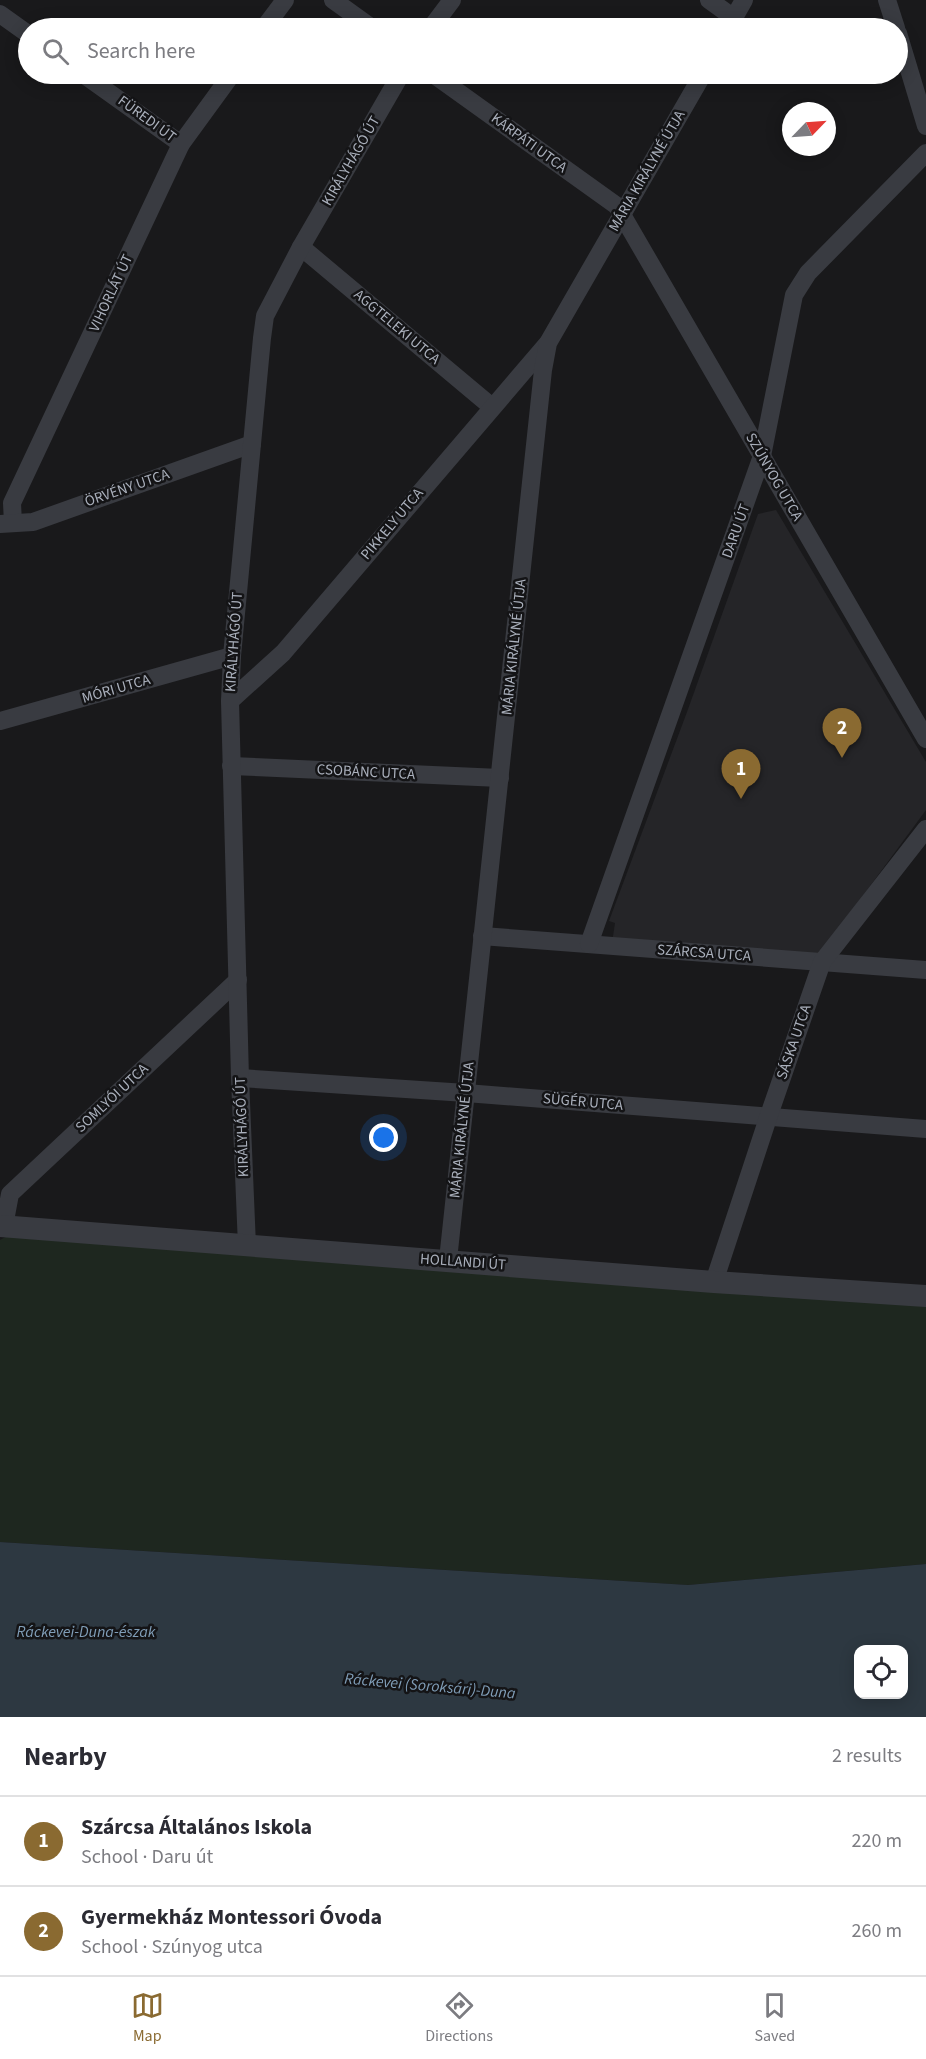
<!DOCTYPE html>
<html lang="en">
<head>
<meta charset="utf-8">
<style>
	:root { --surface:#fff; --page:#f7f7f7; --text:#2b2b33; --muted:#7c7c81; --line:#e1e1e2; --accent:#8a6a31 }
	body { margin:0; font-family:"Source Sans 3",sans-serif; background:var(--page); color:var(--text) }
	.controls { position:absolute; right:18px; bottom:18px; display:grid; overflow:hidden; border-radius:12px; box-shadow:0 3px 15px #0003 }
	.controls button { width:54px; height:54px; display:grid; place-items:center; padding:0; border:0; border-bottom:2px solid var(--line); background:var(--surface); color:var(--text); font:30px sans-serif }
	.compass { position:absolute; left:782px; top:102px; width:54px; height:54px; border-radius:50%; background:var(--surface); box-shadow:0 3px 15px #0003; rotate:65deg }
	.you { position:absolute; left:384px; top:1138px; width:21px; height:21px; margin:-15px; border:4px solid #fff; border-radius:50%; background:#1a73e8; box-shadow:0 0 0 9px #1a73e833 }
	.badge { display:grid; place-items:center; width:39px; height:39px; border-radius:50%; background:var(--accent); color:#fff; font-size:20px; font-weight:700 }
	.pin { position:absolute; translate:-50% -50px; filter:drop-shadow(0 2px 3px #0008) }
	.pin::after { content:''; position:absolute; top:32px; width:21px; height:18px; background:inherit; clip-path:polygon(0 0,100% 0,50% 100%) }
	.list { margin:0; padding:0; list-style:none }
	h2 { display:flex; justify-content:space-between; align-items:center; height:78px; margin:0; padding:0 24px; font-size:26px }
	h2 small { font-size:20px; font-weight:400; color:var(--muted) }
	.list li { display:grid; grid-template-columns:39px 1fr auto; gap:18px; align-items:center; box-sizing:border-box; height:90px; padding:0 24px; border-top:2px solid var(--line) }
	.list b { display:block; font-size:22px; white-space:nowrap }
	.list p { margin:0; font-size:20px; white-space:nowrap; color:var(--muted) }
	.list em { font-size:20px; font-style:normal; color:var(--muted) }
	.icon { flex:none; width:33px; height:33px; fill:none; stroke:currentColor; stroke-width:2; stroke-linecap:round; stroke-linejoin:round }
	.map { position:relative; flex:none; width:926px; height:1717px; overflow:hidden }
	.search { position:absolute; background:var(--surface); box-shadow:0 3px 15px #0003; left:18px; right:18px; top:18px; height:66px; display:flex; align-items:center; gap:15px; box-sizing:border-box; padding:0 21px; border-radius:33px; color:var(--muted); font-size:22px }
	.sheet { height:258px; background:var(--surface) }
	nav { display:flex; justify-content:space-around; align-items:center; box-sizing:border-box; height:84px; border-top:2px solid var(--line); background:var(--surface); font-size:16px; color:var(--muted) }
	nav a { display:grid; justify-items:center; gap:3px }
	nav .on { color:var(--accent) }
	.map>svg:first-child { display:block }
</style>
</head>
<body>
<div class="map">
<svg width="926" height="1717" viewBox="0 0 926 1717">
	<rect width="100%" height="100%" fill="#19191b"/>
	<path fill="#252528" d="M776,510l150,252v48l-109,148 -205,-15 3,-20 -6,-2 78,-209 71,-198z"/>
	<path fill="#1e271f" d="M22,1228l904,65v271l-238,21 -688,-43v-302z"/>
	<path fill="#2d3841" fill-rule="evenodd" d="M0,1542l688,43 238,-21v153h-926zM858,1650h46v44h-46z"/>
	<g fill="none" stroke-linecap="round" stroke-linejoin="round">
		<g stroke="#393b41" stroke-width="18">
			<path d="M333,0l39,28"/>
			<path d="M709,0l25,18"/>
			<path d="M887,0l9,28"/>
			<path d="M0,14l28,20"/>
			<path d="M264,28l21,-28"/>
			<path d="M431,28l21,-28"/>
			<path d="M728,28l16,-28"/>
			<path d="M898,33l28,93"/>
			<path d="M83,74l98,70"/>
			<path d="M433,74l184,132 309,533"/>
			<path d="M301,247l191,160"/>
			<path d="M13,523l-1,-20 169,-359 51,-70"/>
			<path d="M0,524l33,-2 219,-78"/>
			<path d="M230,701l53,-48 264,-309"/>
			<path d="M0,721l232,-65"/>
			<path d="M231,766l269,12"/>
			<path d="M482,936l444,34"/>
			<path d="M589,944l173,-488 32,-161 14,-22 118,-120"/>
			<path d="M240,1078l226,15 460,36"/>
			<path d="M4,1226l6,-32 228,-214"/>
			<path d="M247,1246l-7,-168 -10,-377 2,-45 30,-318 3,-22 36,-69 100,-173"/>
			<path d="M448,1260l95,-890 5,-27 155,-269"/>
			<path d="M714,1282l54,-164 54,-156 104,-133"/>
		</g>
		<path stroke="#393b41" stroke-width="22" d="M0,1226l714,56 212,14"/>
	</g>
	<g text-anchor="middle" dominant-baseline="central" stroke-width="5" stroke-linejoin="round" paint-order="stroke">
		<g font-size="15" fill="#aab0bc" stroke="#141416">
			<text transform="translate(147 119) rotate(36)">FÜREDI ÚT</text>
			<text transform="translate(529 143) rotate(36)">KÁRPÁTI UTCA</text>
			<text transform="translate(351 161) rotate(-60)">KIRÁLYHÁGÓ ÚT</text>
			<text transform="translate(647 171) rotate(-60)">MÁRIA KIRÁLYNÉ ÚTJA</text>
			<text transform="translate(111 293) rotate(-65)">VIHORLÁT ÚT</text>
			<text transform="translate(397 327) rotate(40)">AGGTELEKI UTCA</text>
			<text transform="translate(774 477) rotate(60)">SZÚNYOG UTCA</text>
			<text transform="translate(127 488) rotate(-19)">ÖRVÉNY UTCA</text>
			<text transform="translate(392 524) rotate(-50)">PIKKELY UTCA</text>
			<text transform="translate(736 531) rotate(-70)">DARU ÚT</text>
			<text transform="translate(234 642) rotate(-86)">KIRÁLYHÁGÓ ÚT</text>
			<text transform="translate(514 647) rotate(-84)">MÁRIA KIRÁLYNÉ ÚTJA</text>
			<text transform="translate(116 689) rotate(-16)">MÓRI UTCA</text>
			<text transform="translate(366 772) rotate(3)">CSOBÁNC UTCA</text>
			<text transform="translate(704 953) rotate(4)">SZÁRCSA UTCA</text>
			<text transform="translate(794 1042) rotate(-71)">SÁSKA UTCA</text>
			<text transform="translate(112 1098) rotate(-43)">SOMLYÓI UTCA</text>
			<text transform="translate(583 1102) rotate(5)">SÜGÉR UTCA</text>
			<text transform="translate(242 1127) rotate(-92)">KIRÁLYHÁGÓ ÚT</text>
			<text transform="translate(462 1130) rotate(-84)">MÁRIA KIRÁLYNÉ ÚTJA</text>
			<text transform="translate(463 1262) rotate(4)">HOLLANDI ÚT</text>
		</g>
		<g font-size="16" font-style="italic" fill="#809eb8" stroke="#141416">
			<text x="86" y="1632">Ráckevei-Duna-észak</text>
			<text transform="translate(430 1686) rotate(5)">Ráckevei (Soroksári)-Duna</text>
		</g>
	</g>
</svg>
<div class="controls">
<button><svg class="icon" aria-label="locate" viewBox="0 0 24 24"><circle cx="12" cy="12" r="6"/><path d="M12 2v4M12 18v4M2 12h4M18 12h4"/></svg></button>
</div>
<svg class="compass" viewBox="-18 -18 36 36"><path d="M0-13l5 13h-10z" fill="#e53935"/><path d="M0 13l5-13h-10z" fill="#7c7c81"/></svg>
<div class="you"></div>
<div class="pin badge" style="left:741px;top:799px">1</div>
<div class="pin badge" style="left:842px;top:758px">2</div>
<div class="search"><svg class="icon" aria-label="search" viewBox="0 0 24 24"><circle cx="10" cy="10" r="6"/><path d="M15 15l6 6"/></svg>Search here</div>
</div>
<section class="sheet">
<h2>Nearby<small>2 results</small></h2>
<ul class="list">
<li><span class="badge">1</span><div><b>Szárcsa Általános Iskola</b><p>School · Daru út</p></div><em>220 m</em></li>
<li><span class="badge">2</span><div><b>Gyermekház Montessori Óvoda</b><p>School · Szúnyog utca</p></div><em>260 m</em></li>
</ul>
</section>
<nav>
<a class="on"><svg class="icon" aria-label="map" viewBox="0 0 24 24"><path d="M3 6l6-2 6 2 6-2v14l-6 2-6-2-6 2zM9 4v14M15 6v14"/></svg>Map</a>
<a><svg class="icon" aria-label="directions" viewBox="0 0 24 24"><path d="M12 3l9 9-9 9-9-9zM9 14v-3h6M13 9l2 2-2 2"/></svg>Directions</a>
<a><svg class="icon" aria-label="saved" viewBox="0 0 24 24"><path d="M7 4h10v16l-5-4-5 4z"/></svg>Saved</a>
</nav>
</body>
</html>
